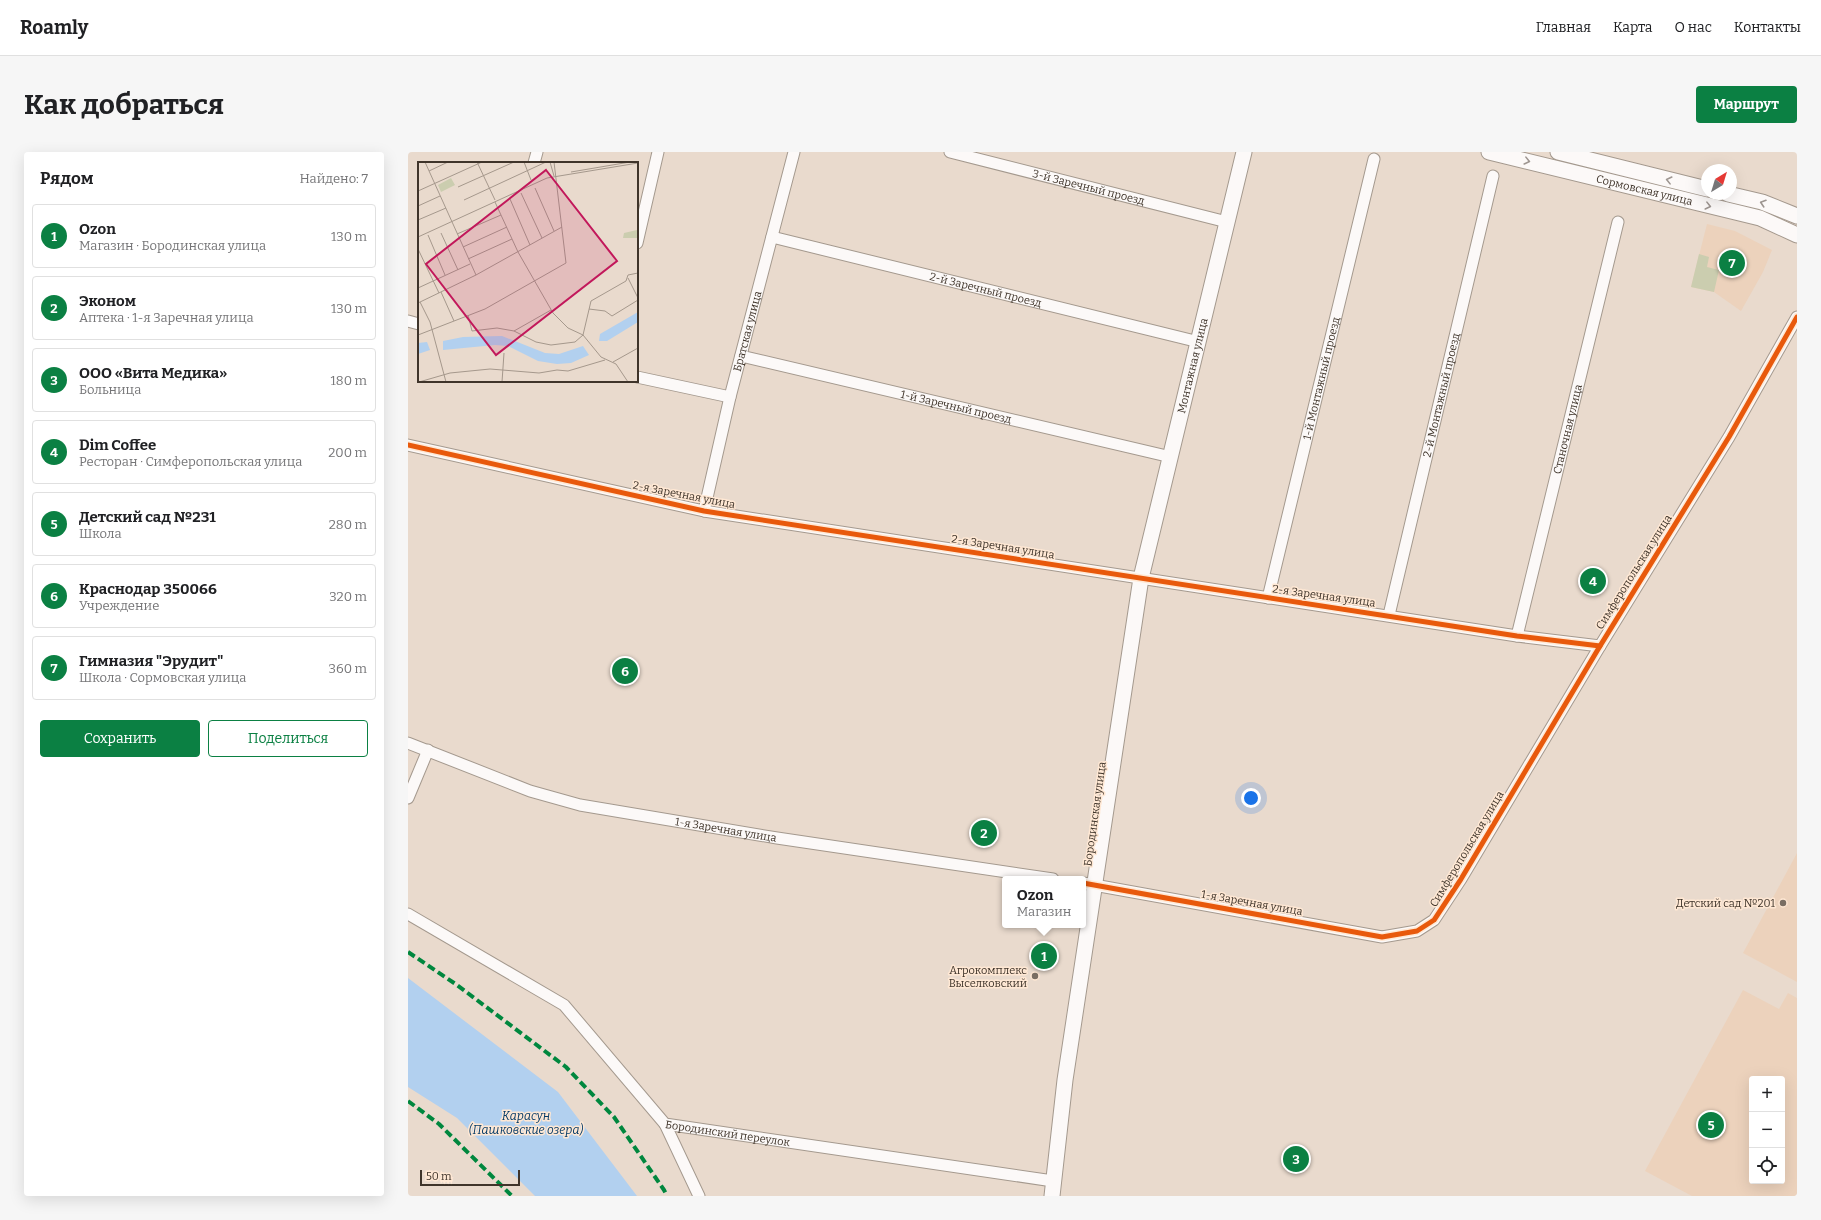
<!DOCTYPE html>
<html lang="ru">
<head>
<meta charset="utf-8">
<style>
	:root { --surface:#fff; --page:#f6f6f6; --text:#202124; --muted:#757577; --line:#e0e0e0; --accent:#0b8043 }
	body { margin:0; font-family:Bitter,serif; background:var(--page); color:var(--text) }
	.controls { position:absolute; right:12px; bottom:12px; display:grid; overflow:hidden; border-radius:4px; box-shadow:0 4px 16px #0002 }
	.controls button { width:36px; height:36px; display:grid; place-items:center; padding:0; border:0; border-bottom:1px solid var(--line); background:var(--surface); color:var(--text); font:20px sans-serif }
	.compass { position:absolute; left:1293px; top:12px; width:36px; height:36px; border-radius:50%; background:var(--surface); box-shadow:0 4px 16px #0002; rotate:38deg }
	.scale { position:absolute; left:12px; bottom:10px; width:100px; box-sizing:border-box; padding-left:4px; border:2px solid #3f342a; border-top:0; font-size:11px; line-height:14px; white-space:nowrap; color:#3f342a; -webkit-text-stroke:3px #ffe8d4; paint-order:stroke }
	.you { position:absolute; left:843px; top:646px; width:14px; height:14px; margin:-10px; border:3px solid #fff; border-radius:50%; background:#1a73e8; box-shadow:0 0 0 6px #1a73e833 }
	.badge { display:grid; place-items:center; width:26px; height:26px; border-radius:50%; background:var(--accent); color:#fff; font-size:13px; font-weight:700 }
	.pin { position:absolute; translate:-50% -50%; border:2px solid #fff; box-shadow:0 1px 4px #0006 }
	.popup { position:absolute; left:594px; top:724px; width:84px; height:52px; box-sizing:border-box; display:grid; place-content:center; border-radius:4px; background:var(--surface); filter:drop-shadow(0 1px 3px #0005); font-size:13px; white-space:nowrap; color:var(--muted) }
	.popup b { font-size:15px; color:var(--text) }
	.popup::after { content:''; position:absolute; left:50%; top:100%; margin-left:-8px; border:8px solid transparent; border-top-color:var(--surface) }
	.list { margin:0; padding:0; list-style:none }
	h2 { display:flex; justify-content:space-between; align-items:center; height:52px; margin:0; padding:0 16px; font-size:17px }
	h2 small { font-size:13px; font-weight:400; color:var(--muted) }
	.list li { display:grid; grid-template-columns:26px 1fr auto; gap:12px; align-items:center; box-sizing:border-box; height:64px; margin:0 8px 8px; padding:0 8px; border:1px solid var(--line); border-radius:4px }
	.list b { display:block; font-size:15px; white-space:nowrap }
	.list p { margin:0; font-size:13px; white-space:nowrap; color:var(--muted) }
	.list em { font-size:13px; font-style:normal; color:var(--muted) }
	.actions { display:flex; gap:8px; padding:12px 16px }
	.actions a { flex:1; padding:9px 0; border:1px solid var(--accent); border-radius:4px; text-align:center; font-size:14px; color:var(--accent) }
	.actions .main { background:var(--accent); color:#fff }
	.icon { flex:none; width:22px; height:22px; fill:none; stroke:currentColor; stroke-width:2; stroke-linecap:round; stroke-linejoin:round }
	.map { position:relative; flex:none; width:1389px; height:1044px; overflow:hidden; border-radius:4px }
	header { display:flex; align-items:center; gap:24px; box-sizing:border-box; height:56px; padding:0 20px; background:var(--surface); border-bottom:1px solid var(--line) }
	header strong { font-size:19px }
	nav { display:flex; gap:22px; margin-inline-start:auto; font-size:14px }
	.intro { display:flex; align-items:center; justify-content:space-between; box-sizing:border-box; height:96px; padding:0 24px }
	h1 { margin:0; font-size:28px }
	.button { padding:10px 18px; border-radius:4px; background:var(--accent); color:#fff; font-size:14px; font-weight:700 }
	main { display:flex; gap:24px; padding:0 24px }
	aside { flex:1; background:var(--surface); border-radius:4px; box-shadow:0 4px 16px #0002 }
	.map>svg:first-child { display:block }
</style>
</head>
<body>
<header>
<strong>Roamly</strong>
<nav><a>Главная</a><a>Карта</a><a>О нас</a><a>Контакты</a></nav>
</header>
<div class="intro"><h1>Как добраться</h1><a class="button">Маршрут</a></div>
<main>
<aside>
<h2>Рядом<small>Найдено: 7</small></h2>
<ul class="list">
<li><span class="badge">1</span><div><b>Ozon</b><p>Магазин · Бородинская улица</p></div><em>130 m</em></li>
<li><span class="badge">2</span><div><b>Эконом</b><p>Аптека · 1-я Заречная улица</p></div><em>130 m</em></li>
<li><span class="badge">3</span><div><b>ООО «Вита Медика»</b><p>Больница</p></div><em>180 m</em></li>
<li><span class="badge">4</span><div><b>Dim Coffee</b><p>Ресторан · Симферопольская улица</p></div><em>200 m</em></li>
<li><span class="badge">5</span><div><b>Детский сад №231</b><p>Школа</p></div><em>280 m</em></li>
<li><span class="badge">6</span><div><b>Краснодар 350066</b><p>Учреждение</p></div><em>320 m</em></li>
<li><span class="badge">7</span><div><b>Гимназия &quot;Эрудит&quot;</b><p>Школа · Сормовская улица</p></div><em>360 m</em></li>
</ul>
<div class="actions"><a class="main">Сохранить</a><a>Поделиться</a></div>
</aside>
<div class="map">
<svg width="1389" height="1044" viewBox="0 0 1389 1044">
	<rect width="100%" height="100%" fill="#e9dacd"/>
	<g fill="#ecd2bc" fill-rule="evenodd">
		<path d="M1299,72l28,7 37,19 -9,22 -22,39 -27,-19 -23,-5z"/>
		<path d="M1389,701v129l-54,-29z"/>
		<path d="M1335,838l36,19 9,-16 9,5v198h-105l-47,-25zM1344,927h30v102h-30z"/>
	</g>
	<path fill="#cbcdaf" d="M1291,102l10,3 -2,10 12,3 -5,22 -23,-5z"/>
	<path fill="#b2d0ef" d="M0,826l150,114 79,104h-102l-78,-78 -49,-31z"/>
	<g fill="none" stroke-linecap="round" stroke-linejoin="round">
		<g stroke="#a4998e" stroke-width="13">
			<g id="minor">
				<path id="s1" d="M542,0l277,70"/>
				<path d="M126,11l3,-11"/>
				<path id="s2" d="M364,85l427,105"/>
				<path d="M229,91l21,-91"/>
				<path d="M0,169l11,3"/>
				<path id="s3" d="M333,204l430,101"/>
				<path d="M229,225l93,20"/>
				<path d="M0,293l296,66 813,125 83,10"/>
				<path id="s4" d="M296,359l26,-114 64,-245"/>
				<path id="s5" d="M860,446l106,-439"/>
				<path id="s6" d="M981,463l104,-439"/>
				<path id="s7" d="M1109,484l101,-414"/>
				<path id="s8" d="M0,591l122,48 50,14 197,33 276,41"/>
				<path d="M0,646l20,-48"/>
				<path d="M675,731l299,54 35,-6 17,-11 27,-41 139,-233 129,-209 68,-120"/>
				<path id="s9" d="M0,762l156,91 101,119 388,57"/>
				<path d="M257,972l34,72"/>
			</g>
		</g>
		<g stroke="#a4998e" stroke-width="17">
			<g id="secondary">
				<path id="s10" d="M1081,0l271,66 37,17"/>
				<path d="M1150,0l149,37"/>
				<path d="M1320,42l34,8 35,14"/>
				<path id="s11" d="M644,1044l13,-116 76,-502 103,-426"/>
			</g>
		</g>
		<use href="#minor" stroke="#fcf9f8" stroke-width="11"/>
		<use href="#secondary" stroke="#fcf9f8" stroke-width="15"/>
		<g stroke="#00873e" stroke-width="4" stroke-dasharray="8 4" stroke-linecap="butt">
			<path d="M0,800l49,33 109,82 48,50 50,73 3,6"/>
			<path d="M0,949l31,23 73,72"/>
		</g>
		<g stroke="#ffe8d4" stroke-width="8">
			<g id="cycleway">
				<path d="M0,293l296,66 813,125 83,10"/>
				<path d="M675,731l299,54 35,-6 17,-11 27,-41 139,-233 129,-209 68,-120"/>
			</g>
		</g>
		<use href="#cycleway" stroke="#e8590c" stroke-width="5"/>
	</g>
	<defs><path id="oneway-chevron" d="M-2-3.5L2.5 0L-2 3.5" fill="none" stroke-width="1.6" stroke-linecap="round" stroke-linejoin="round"/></defs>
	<g stroke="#9e9691">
		<use href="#oneway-chevron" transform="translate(1119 9) rotate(14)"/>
		<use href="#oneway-chevron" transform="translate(1261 28) rotate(-166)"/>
		<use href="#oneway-chevron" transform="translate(1355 51) rotate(-162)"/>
		<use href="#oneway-chevron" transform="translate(1300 54) rotate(14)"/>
	</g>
	<g fill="#7a6e63" stroke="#ffe8d4" stroke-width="1.5">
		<circle cx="1375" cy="751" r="4"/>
		<circle cx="627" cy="824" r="4"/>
	</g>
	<g text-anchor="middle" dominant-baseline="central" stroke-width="3" stroke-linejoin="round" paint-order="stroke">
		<g font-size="11" fill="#3f342a" stroke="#ffe8d4">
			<text stroke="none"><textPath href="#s1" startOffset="143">3-й Заречный проезд</textPath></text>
			<text stroke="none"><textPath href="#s10" startOffset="160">Сормовская улица</textPath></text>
			<text stroke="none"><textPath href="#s2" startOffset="220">2-й Заречный проезд</textPath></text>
			<text stroke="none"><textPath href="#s4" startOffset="185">Братская улица</textPath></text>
			<text stroke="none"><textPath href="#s11" startOffset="843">Монтажная улица</textPath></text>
			<text stroke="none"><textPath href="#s5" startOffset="226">1-й Монтажный проезд</textPath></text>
			<text stroke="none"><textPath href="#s6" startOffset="226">2-й Монтажный проезд</textPath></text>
			<text stroke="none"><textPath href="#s3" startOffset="221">1-й Заречный проезд</textPath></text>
			<text stroke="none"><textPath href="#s7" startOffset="213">Станочная улица</textPath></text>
			<text transform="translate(276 343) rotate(11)">2-я Заречная улица</text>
			<text transform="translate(595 395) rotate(9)">2-я Заречная улица</text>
			<text transform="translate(1226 420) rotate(-58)">Симферопольская улица</text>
			<text transform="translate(916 444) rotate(8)">2-я Заречная улица</text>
			<text transform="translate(687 662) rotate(-82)">Бородинская улица</text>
			<text stroke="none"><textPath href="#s8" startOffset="331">1-я Заречная улица</textPath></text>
			<text transform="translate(1059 697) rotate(-59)">Симферопольская улица</text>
			<text transform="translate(844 751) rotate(10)">1-я Заречная улица</text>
			<text stroke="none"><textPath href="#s9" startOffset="400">Бородинский переулок</textPath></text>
		</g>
		<g font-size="11" fill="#3f342a" stroke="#ffe8d4" text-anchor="end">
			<text x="1367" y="751">Детский сад №201</text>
			<text x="619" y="818">Агрокомплекс<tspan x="619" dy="13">Выселковский</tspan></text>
		</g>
		<g font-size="12" font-style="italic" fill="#053a67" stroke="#ffe8d4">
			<text x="118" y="964">Карасун<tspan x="118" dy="14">(Пашковские озера)</tspan></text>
		</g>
	</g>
	<g transform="translate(10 10)">
		<rect width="220" height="220" fill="#e9dacd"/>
		<path d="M33,16l4,7 -14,7 -3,-7zM219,68l1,8h-15l1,-5z" fill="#cbcdaf"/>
		<path d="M220,150v10l-31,19h-8l1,-7zM84,174l43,17 14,1 24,-8 6,9 -18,8 -14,1 -19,-3 -30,-15 -13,-1 -52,5v-9l20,-4zM9,180l3,8 -12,4v-11z" fill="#b2d0ef"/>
		<path fill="none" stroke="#a5988c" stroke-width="1" d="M7,0l51,113M59,0l18,38M106,0l7,18M132,0l4,14M11,9l19,-9M153,10l59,-10M40,25l56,-25M117,26l19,43M0,29l64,-29M103,31l21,45M92,37l20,46M46,38l82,-38M77,40l23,50 35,61 15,15 15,7 18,22 15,7 12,18M0,44l22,-10M0,58l28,-12M23,71l17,37M39,72l44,-19M10,73l17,40M0,75l129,-59 91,-15M45,85l44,-20M0,87l21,44M50,97l44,-20M210,116l10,20M0,126l52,-24M23,130l13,29M2,140l10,20 16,60M0,141l58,-28 86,-48M171,147l16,2 7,5 26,-16M50,153l4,16 25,-3 17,3 37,-21M96,169l22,11 15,3 24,-3 8,-7 8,-34 35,-20 2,-6 10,-2M0,173l67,-26 81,-46 -12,-101M195,200l25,-14M1,220l31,-9 40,-4 49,4 18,-3 11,1 37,-11M84,220l2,-29"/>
		<path fill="#c2185b" fill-opacity="0.15" stroke="#c2185b" stroke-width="2" d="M128,8l71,91 -121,94 -70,-91z"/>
		<rect width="220" height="220" fill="none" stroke="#3f342a" stroke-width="2"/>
	</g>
</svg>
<div class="controls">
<button>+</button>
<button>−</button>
<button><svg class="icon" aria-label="locate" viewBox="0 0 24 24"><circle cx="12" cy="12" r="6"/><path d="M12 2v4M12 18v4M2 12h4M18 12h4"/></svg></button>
</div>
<svg class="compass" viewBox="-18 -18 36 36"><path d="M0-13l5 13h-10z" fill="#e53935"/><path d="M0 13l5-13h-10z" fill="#757577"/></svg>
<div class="scale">50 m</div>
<div class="you"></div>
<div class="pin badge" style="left:636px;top:804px">1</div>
<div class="popup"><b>Ozon</b>Магазин</div>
<div class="pin badge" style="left:576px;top:681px">2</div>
<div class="pin badge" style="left:888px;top:1007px">3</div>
<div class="pin badge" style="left:1185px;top:429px">4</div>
<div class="pin badge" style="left:1303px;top:973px">5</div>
<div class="pin badge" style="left:217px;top:519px">6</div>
<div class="pin badge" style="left:1324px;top:111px">7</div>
</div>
</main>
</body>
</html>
